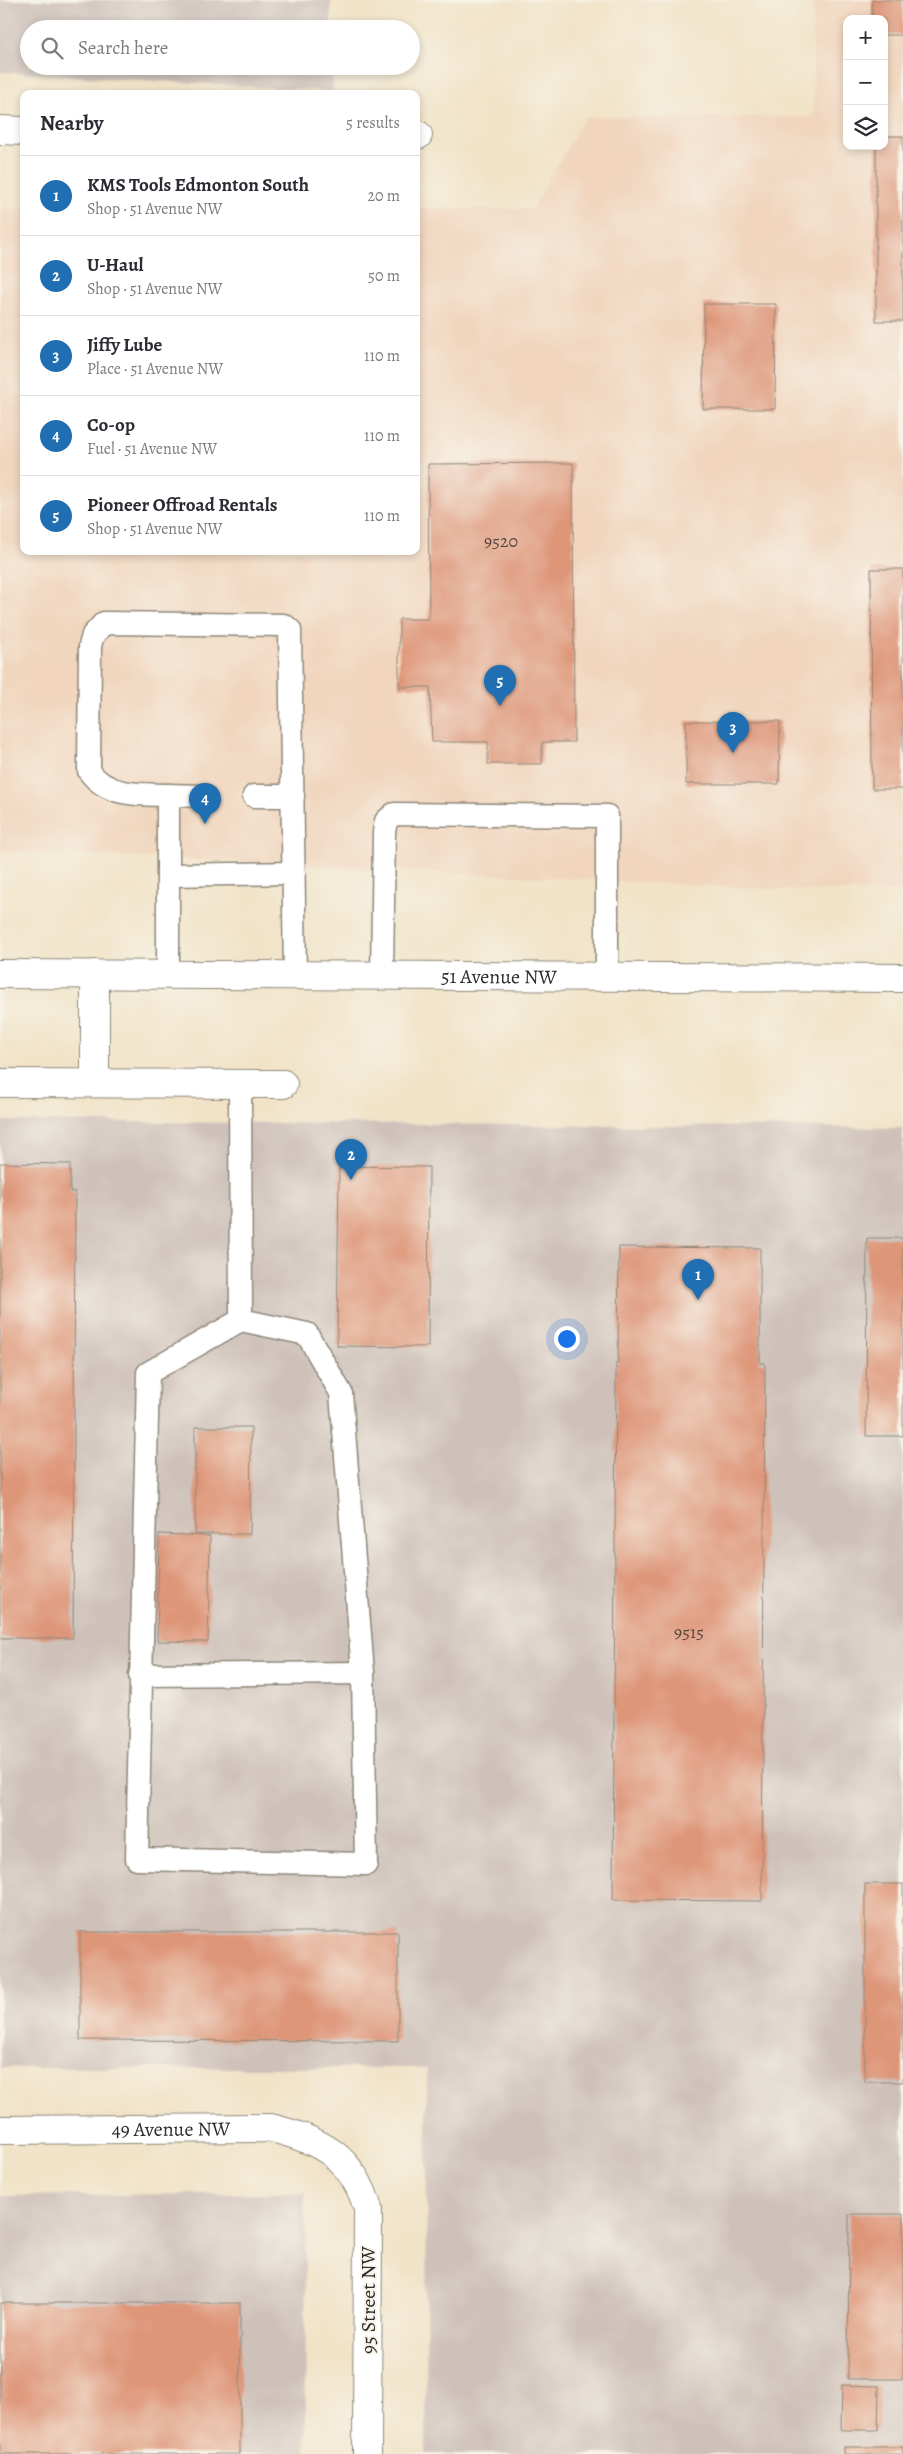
<!DOCTYPE html>
<html lang="en">
<head>
<meta charset="utf-8">
<style>
	:root { --surface:#fff; --page:#f2f2f3; --text:#2b2b33; --muted:#7c7c81; --line:#e1e1e2; --accent:#1f6fb2 }
	body { margin:0; font-family:Alegreya,serif; background:var(--page); color:var(--text) }
	.controls { position:absolute; right:15px; top:15px; display:grid; overflow:hidden; border-radius:10px; box-shadow:0 2px 8px #0003 }
	.controls button { width:45px; height:45px; display:grid; place-items:center; padding:0; border:0; border-bottom:1px solid var(--line); background:var(--surface); color:var(--text); font:25px sans-serif }
	.you { position:absolute; left:566px; top:1338px; width:18px; height:18px; margin:-12px; border:4px solid #fff; border-radius:50%; background:#1a73e8; box-shadow:0 0 0 8px #1a73e833 }
	.badge { display:grid; place-items:center; width:32px; height:32px; border-radius:50%; background:var(--accent); color:#fff; font-size:16px; font-weight:700 }
	.pin { position:absolute; translate:-50% -41px; filter:drop-shadow(0 1px 2px #0008) }
	.pin::after { content:''; position:absolute; top:26px; width:18px; height:15px; background:inherit; clip-path:polygon(0 0,100% 0,50% 100%) }
	.list { margin:0; padding:0; list-style:none }
	h2 { display:flex; justify-content:space-between; align-items:center; height:65px; margin:0; padding:0 20px; font-size:21px }
	h2 small { font-size:16px; font-weight:400; color:var(--muted) }
	.list li { display:grid; grid-template-columns:32px 1fr auto; gap:15px; align-items:center; box-sizing:border-box; height:80px; padding:0 20px; border-top:1px solid var(--line) }
	.list b { display:block; font-size:19px; white-space:nowrap }
	.list p { margin:0; font-size:16px; white-space:nowrap; color:var(--muted) }
	.list em { font-size:16px; font-style:normal; color:var(--muted) }
	.icon { flex:none; width:28px; height:28px; fill:none; stroke:currentColor; stroke-width:2; stroke-linecap:round; stroke-linejoin:round }
	.map { position:relative; flex:none; width:903px; height:2454px; overflow:hidden }
	.search { position:absolute; background:var(--surface); box-shadow:0 2px 8px #0003; left:20px; top:20px; width:400px; height:55px; display:flex; align-items:center; gap:12px; box-sizing:border-box; padding:0 18px; border-radius:28px; color:var(--muted); font-size:19px }
	.panel { position:absolute; background:var(--surface); box-shadow:0 2px 8px #0003; left:20px; top:90px; width:400px; height:465px; border-radius:10px }
	.map>svg:first-child { display:block }
</style>
</head>
<body>
<div class="map">
<svg width="903" height="2454" viewBox="0 0 903 2454">
	<rect width="100%" height="100%" fill="#f7f3e8"/>
	<filter id="ink" filterUnits="userSpaceOnUse"><feTurbulence type="fractalNoise" baseFrequency=".02" numOctaves="2"/><feDisplacementMap in="SourceGraphic" scale="10" xChannelSelector="R" yChannelSelector="G"/><feConvolveMatrix kernelMatrix="1 2 1 2 8 2 1 2 1" color-interpolation-filters="sRGB"/></filter>
	<filter id="wash" filterUnits="userSpaceOnUse"><feTurbulence type="fractalNoise" baseFrequency=".0096" numOctaves="4" result="noise"/><feDisplacementMap in="SourceGraphic" scale="20" xChannelSelector="R" yChannelSelector="G"/><feGaussianBlur stdDeviation="1.12" result="paint"/><feColorMatrix in="noise" values="0 0 0 0 0 0 0 0 0 0 0 0 0 0 0 0 0 1.4 0 .05"/><feComposite in="paint" operator="in"/></filter>
	<g filter="url(#wash)">
		<rect width="100%" height="100%" fill="#f1e3c7"/>
		<path fill="#f1d5bd" fill-rule="evenodd" d="M813,0h90v891h-88l-815,-41v-641h24v342h392v-342h116l53,-92h228zM847,19h37v127h-37z"/>
		<g fill="#cec1ba">
			<path d="M0,0h331v29h-302v37h303l1,25 -333,-19z"/>
			<path d="M0,1121l903,7v1326h-477l1,-386h-427z"/>
			<path d="M305,2193l1,261h-306v-258z"/>
		</g>
		<g id="blocks">
			<g fill="#de9679">
				<path d="M872,0h31v35h-19v-16h-12z"/>
				<path d="M884,136h19v185h-27v-175h8z"/>
				<path d="M704,304h72l-1,105h-72z"/>
				<path d="M573,463l1,279h-32v22h-54v-22h-56l-2,-55h-31v-68h30l-1,-155z"/>
				<path d="M871,569h32v220h-31z"/>
				<path d="M686,721h94l-1,63h-93z"/>
				<path d="M0,1163l70,1v28h5l-2,446h-73z"/>
				<path d="M339,1166l90,1 -1,180 -91,-1z"/>
				<path d="M867,1238h36v198h-37z"/>
				<path d="M619,1247l141,1v115h5l-3,538 -149,-1 3,-537h2z"/>
				<path d="M195,1427h56l-1,107h-55z"/>
				<path d="M159,1534l51,2 -2,106 -51,-1z"/>
				<rect x="865" y="1884" width="38" height="198"/>
				<path d="M80,1932h318v109l-318,-1z"/>
				<path d="M849,2214h54v165h-55z"/>
				<rect x="0" y="2303" width="240" height="151"/>
				<path d="M842,2385l37,1 -1,44h-37z"/>
				<rect x="844" y="2447" width="59" height="7"/>
			</g>
		</g>
	</g>
	<g filter="url(#ink)">
		<use href="#blocks" fill-opacity="0" stroke="#8e8779" stroke-width="1"/>
		<g fill="none" stroke-linecap="round" stroke-linejoin="round">
			<g stroke="#8e8779" stroke-width="25">
				<g id="lane">
					<path d="M168,795l36,1"/>
					<path d="M254,796h39"/>
					<path d="M168,875l126,-2"/>
					<path d="M168,974v-179c-28,-1 -61,2 -79,-24l1,-125 3,-11 11,-12 180,2 6,5 5,345"/>
					<path d="M382,975l2,-143 2,-11 8,-7 213,2v161"/>
					<path d="M240,1084l1,236 66,14 34,59 22,280 3,191 -229,-5 11,-486 93,-53"/>
					<path d="M140,1675l223,-2"/>
				</g>
			</g>
			<g stroke="#8e8779" stroke-width="30">
				<g id="street">
					<path d="M0,130l24,1"/>
					<path d="M416,135h2"/>
					<path d="M95,974v109"/>
					<path d="M0,1083l283,1"/>
					<path id="s1" d="M0,2130l271,-2c50,12 82,29 97,81l-1,245"/>
				</g>
			</g>
			<g stroke="#8e8779" stroke-width="30">
				<g id="secondary">
					<path id="s2" d="M0,974l903,4"/>
				</g>
			</g>
			<use href="#lane" stroke="#fff" stroke-width="22"/>
			<use href="#street" stroke="#fff" stroke-width="28"/>
			<use href="#secondary" stroke="#fff" stroke-width="28"/>
		</g>
	</g>
	<g text-anchor="middle" dominant-baseline="central" stroke-width="4" stroke-linejoin="round" paint-order="stroke">
		<g font-size="18" fill="#58463e">
			<text x="501" y="541">9520</text>
			<text x="689" y="1632">9515</text>
		</g>
		<g font-size="20" fill="#2b2b2b" stroke="#f7f3e8">
			<text stroke="none"><textPath href="#s2" startOffset="499">51 Avenue NW</textPath></text>
			<text stroke="none"><textPath href="#s1" startOffset="171">49 Avenue NW</textPath></text>
			<text transform="translate(368 2300) rotate(-90)">95 Street NW</text>
		</g>
	</g>
</svg>
<div class="controls">
<button>+</button>
<button>−</button>
<button><svg class="icon" aria-label="layers" viewBox="0 0 24 24"><path d="M12 4l9 5-9 5-9-5zM3 14l9 5 9-5"/></svg></button>
</div>
<div class="you"></div>
<div class="pin badge" style="left:698px;top:1300px">1</div>
<div class="pin badge" style="left:351px;top:1180px">2</div>
<div class="pin badge" style="left:733px;top:753px">3</div>
<div class="pin badge" style="left:205px;top:824px">4</div>
<div class="pin badge" style="left:500px;top:706px">5</div>
<div class="search"><svg class="icon" aria-label="search" viewBox="0 0 24 24"><circle cx="10" cy="10" r="6"/><path d="M15 15l6 6"/></svg>Search here</div>
<section class="panel">
<h2>Nearby<small>5 results</small></h2>
<ul class="list">
<li><span class="badge">1</span><div><b>KMS Tools Edmonton South</b><p>Shop · 51 Avenue NW</p></div><em>20 m</em></li>
<li><span class="badge">2</span><div><b>U-Haul</b><p>Shop · 51 Avenue NW</p></div><em>50 m</em></li>
<li><span class="badge">3</span><div><b>Jiffy Lube</b><p>Place · 51 Avenue NW</p></div><em>110 m</em></li>
<li><span class="badge">4</span><div><b>Co-op</b><p>Fuel · 51 Avenue NW</p></div><em>110 m</em></li>
<li><span class="badge">5</span><div><b>Pioneer Offroad Rentals</b><p>Shop · 51 Avenue NW</p></div><em>110 m</em></li>
</ul>
</section>
</div>
</body>
</html>
